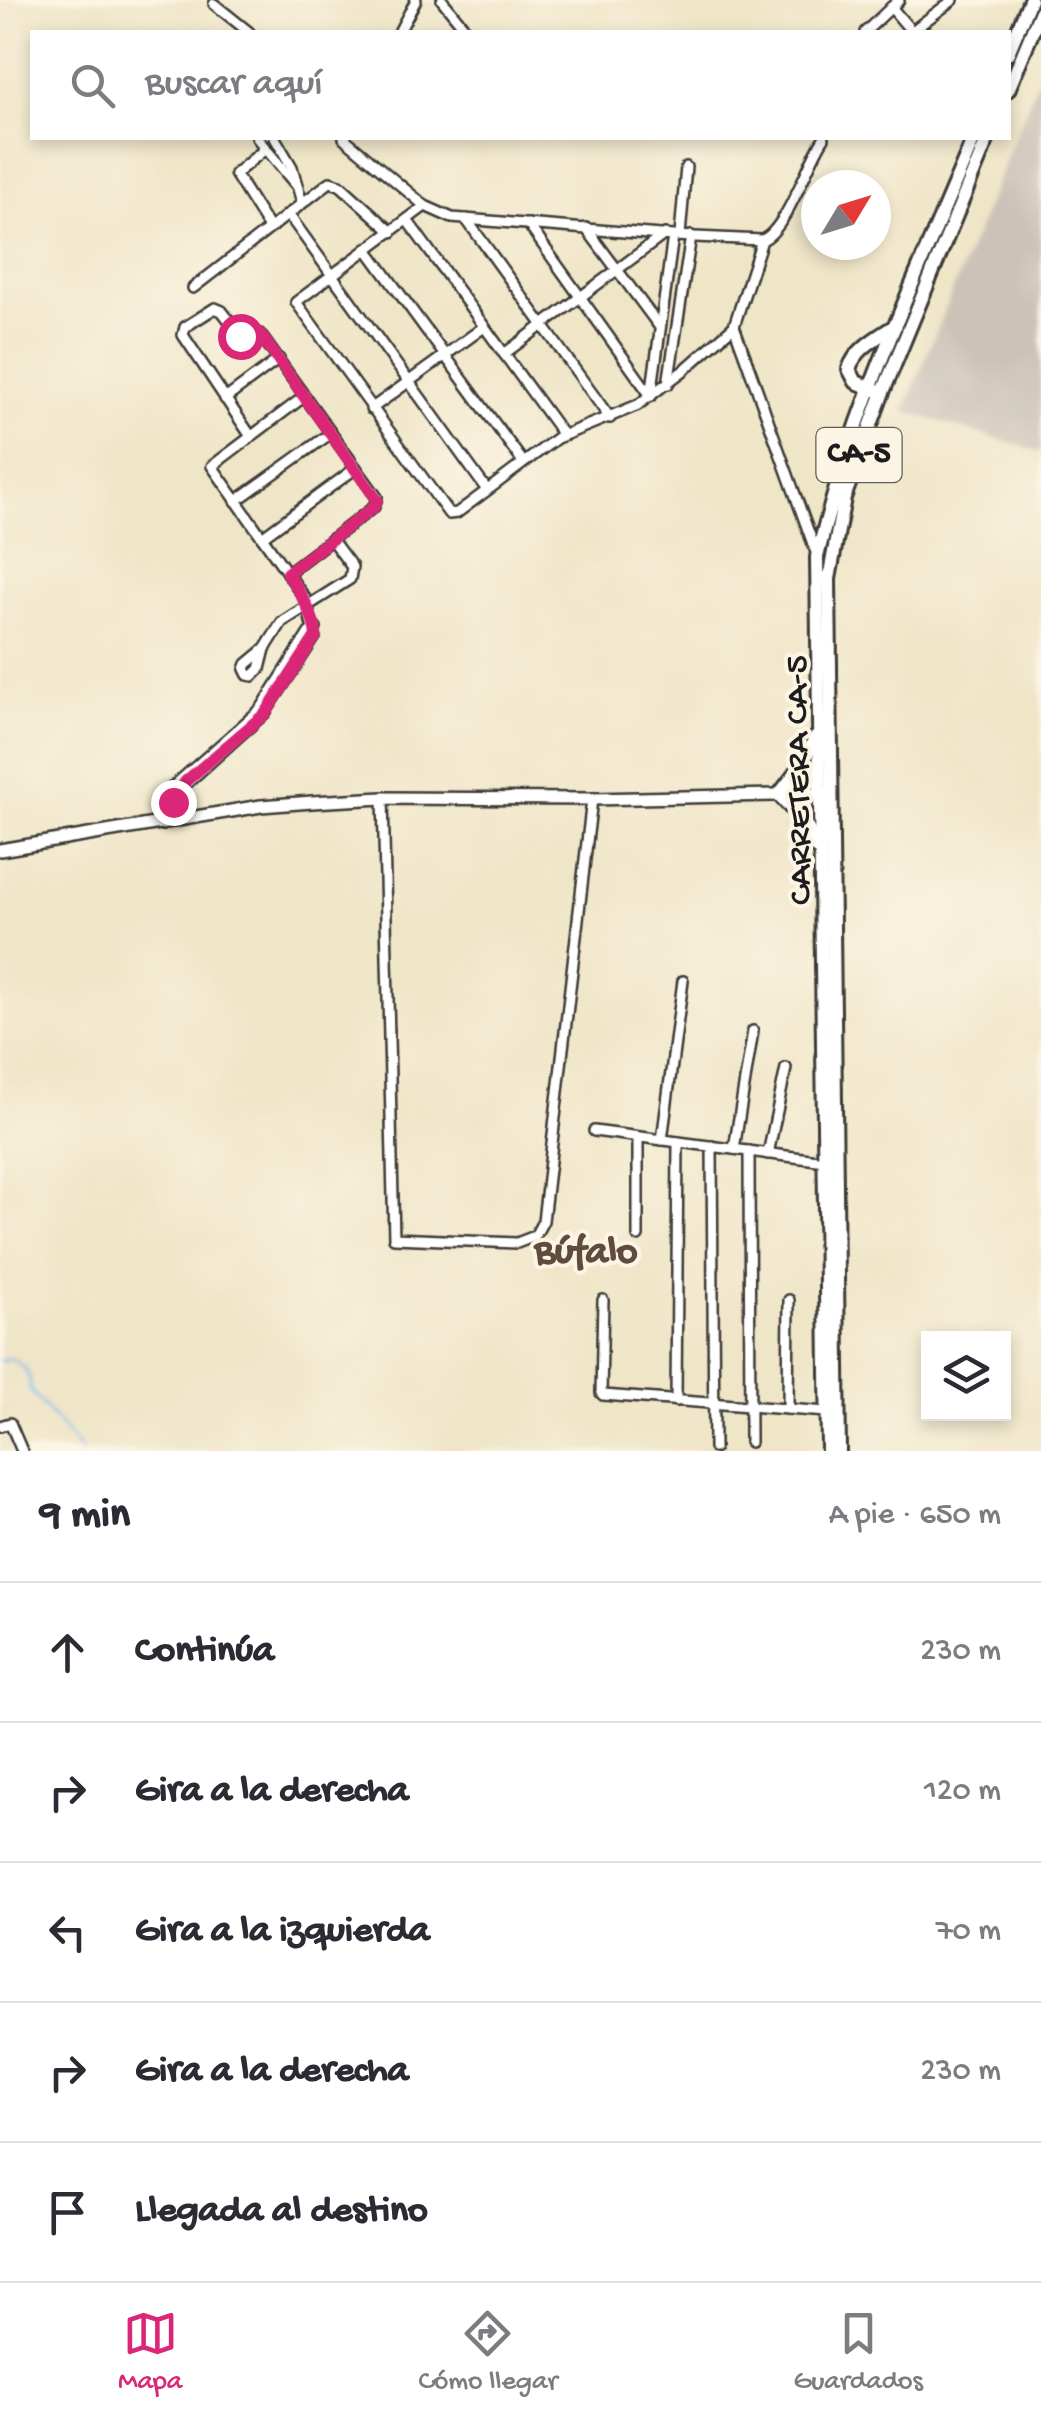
<!DOCTYPE html>
<html lang="es">
<head>
<meta charset="utf-8">
<style>
	:root { --surface:#fff; --page:#f7f7f7; --text:#2b2b33; --muted:#7c7c81; --line:#e1e1e2; --accent:#db2777 }
	body { margin:0; font-family:"Gochi Hand",sans-serif; background:var(--page); color:var(--text) }
	.controls { position:absolute; right:30px; bottom:30px; display:grid; overflow:hidden; border-radius:0px; box-shadow:0 5px 15px #0003 }
	.controls button { width:90px; height:90px; display:grid; place-items:center; padding:0; border:0; border-bottom:2px solid var(--line); background:var(--surface); color:var(--text); font:50px sans-serif }
	.compass { position:absolute; left:801px; top:170px; width:90px; height:90px; border-radius:50%; background:var(--surface); box-shadow:0 5px 15px #0003; rotate:52deg }
	.stop { position:absolute; width:30px; height:30px; margin:-22px; border:8px solid #db2777; border-radius:50%; background:#fff }
	.stop.end { background:#db2777; border-color:#fff; box-shadow:0 2px 10px #0008 }
	.list { margin:0; padding:0; list-style:none }
	h2 { display:flex; justify-content:space-between; align-items:center; height:130px; margin:0; padding:0 40px; font-size:42px }
	h2 small { font-size:32px; font-weight:400; color:var(--muted) }
	.list li { display:grid; grid-template-columns:65px 1fr auto; gap:30px; align-items:center; box-sizing:border-box; height:140px; padding:0 40px; border-top:2px solid var(--line) }
	.list b { display:block; font-size:38px; white-space:nowrap }
	.list em { font-size:32px; font-style:normal; color:var(--muted) }
	.icon { flex:none; width:55px; height:55px; fill:none; stroke:currentColor; stroke-width:2; stroke-linecap:round; stroke-linejoin:round }
	.map { position:relative; flex:none; width:1041px; height:1451px; overflow:hidden }
	.search { position:absolute; background:var(--surface); box-shadow:0 5px 15px #0003; left:30px; right:30px; top:30px; height:110px; display:flex; align-items:center; gap:25px; box-sizing:border-box; padding:0 35px; border-radius:0px; color:var(--muted); font-size:38px }
	.sheet { height:830px; background:var(--surface) }
	nav { display:flex; justify-content:space-around; align-items:center; box-sizing:border-box; height:140px; border-top:2px solid var(--line); background:var(--surface); font-size:28px; color:var(--muted) }
	nav a { display:grid; justify-items:center; gap:5px }
	nav .on { color:var(--accent) }
	.map>svg:first-child { display:block }
</style>
</head>
<body>
<div class="map">
<svg width="1041" height="1451" viewBox="0 0 1041 1451">
	<rect width="100%" height="100%" fill="#fcf5e5"/>
	<filter id="ink" filterUnits="userSpaceOnUse"><feTurbulence type="fractalNoise" baseFrequency=".01" numOctaves="2"/><feDisplacementMap in="SourceGraphic" scale="20" xChannelSelector="R" yChannelSelector="G"/><feConvolveMatrix kernelMatrix="1 2 1 2 8 2 1 2 1" color-interpolation-filters="sRGB"/></filter>
	<filter id="wash" filterUnits="userSpaceOnUse"><feTurbulence type="fractalNoise" baseFrequency=".0048" numOctaves="4" result="noise"/><feDisplacementMap in="SourceGraphic" scale="40" xChannelSelector="R" yChannelSelector="G"/><feGaussianBlur stdDeviation="2.25" result="paint"/><feColorMatrix in="noise" values="0 0 0 0 0 0 0 0 0 0 0 0 0 0 0 0 0 1.4 0 .05"/><feComposite in="paint" operator="in"/></filter>
	<g filter="url(#wash)">
		<rect width="100%" height="100%" fill="#efe5c7"/>
		<path fill="#cbc3b8" d="M1041,72v380l-137,-41z"/>
		<g fill="none" stroke-linecap="round" stroke-linejoin="round">
			<path stroke="#7cb9ef" stroke-width="2.5" d="M0,1361l10,-3c15,8 21,15 20,32l52,61"/>
		</g>
	</g>
	<g filter="url(#ink)">
		<g fill="none" stroke-linecap="round" stroke-linejoin="round">
			<g stroke="#3c3a36" stroke-width="14">
				<g id="minor">
					<path d="M442,0l26,32"/>
					<path d="M214,4l35,28"/>
					<path d="M891,7l21,25"/>
					<path d="M399,32l17,-32"/>
					<path d="M865,32l34,-32"/>
					<path d="M911,32l42,-32"/>
					<path d="M257,138l39,47"/>
					<path d="M275,138l17,29 10,36"/>
					<path d="M344,138l81,68 27,12 221,18 89,4"/>
					<path d="M264,150l-29,24 34,54"/>
					<path d="M425,206l-129,96 153,212 8,-1 100,-75 81,-33 45,-34 51,-45"/>
					<path d="M288,214l199,276"/>
					<path d="M466,219l144,199"/>
					<path d="M407,220l156,215"/>
					<path d="M528,224l123,172"/>
					<path d="M586,228l73,98"/>
					<path d="M680,235l6,-68"/>
					<path d="M367,249l156,213"/>
					<path d="M193,288l137,-106 10,3 52,47"/>
					<path d="M504,354l161,-120"/>
					<path d="M668,384l23,-148"/>
					<path d="M651,396l22,-160"/>
					<path d="M225,399l54,-40"/>
					<path d="M371,409l113,-82"/>
					<path d="M250,435l-67,-100 2,-8 30,-19 7,3 19,25 19,-2 117,163 -3,10 -87,66"/>
					<path d="M236,501l95,-68"/>
					<path d="M262,537l94,-69"/>
					<path d="M817,555l-83,-229 28,-86c24,-9 46,-79 62,-102"/>
					<path d="M265,649l-18,15 -2,5 3,6 5,1 7,-7 5,-20 17,-27 68,-43 2,-12 -21,-28"/>
					<path d="M383,798l11,440 123,5 18,-7 8,-15 49,-422"/>
					<path d="M176,822l-3,-20 3,-9 89,-80 50,-76 -10,-39 -93,-132 93,-70"/>
					<path d="M163,825l1,-24 4,-10 93,-82 48,-76 7,-5"/>
					<path d="M594,1131l231,30"/>
					<path d="M662,1140l21,-159"/>
					<path d="M712,1146l2,302"/>
					<path d="M734,1149l19,-118"/>
					<path d="M749,1151l1,291"/>
					<path d="M768,1154l18,-86"/>
					<path d="M638,1236v-99"/>
					<path d="M603,1300l-2,93 2,2 224,17"/>
					<path d="M676,1401l2,-259"/>
					<path d="M788,1409l1,-109"/>
					<path d="M0,1426l10,-3 12,28"/>
				</g>
			</g>
			<g stroke="#3c3a36" stroke-width="16">
				<path id="major" d="M0,850l261,-44 51,-4 71,-4 209,1 235,-5"/>
			</g>
			<g stroke="#3c3a36" stroke-width="18">
				<g id="highway">
					<path d="M1008,53l22,-53"/>
					<path d="M1008,90l33,-79"/>
					<path d="M878,391l-22,-9 -7,-13c7,-21 29,-32 47,-44"/>
					<path d="M815,738l-14,28 -22,29 26,28 12,26"/>
					<path d="M828,1451l-11,-894c35,-145 100,-282 157,-419"/>
					<path d="M839,1451l-10,-872 15,-81 39,-106 105,-254"/>
				</g>
			</g>
			<use href="#minor" stroke="#fff" stroke-width="9"/>
			<use href="#major" stroke="#fff" stroke-width="11"/>
			<use href="#highway" stroke="#fff" stroke-width="12"/>
		</g>
	</g>
	<g fill="none" stroke-linecap="round" stroke-linejoin="round" filter="url(#ink)">
		<path stroke="#db2777" stroke-width="12" d="M173,802l13,-21 80,-68 50,-77c-1,-19 -17,-46 -29,-63l87,-66 3,-7 -117,-166 -20,2"/>
	</g>
	<g text-anchor="middle" dominant-baseline="central" stroke-width="8" stroke-linejoin="round" paint-order="stroke">
		<rect fill="#fcf5e5" stroke="#5f5d58" stroke-width="2.5" x="816.5" y="428" width="85" height="54" rx="8"/>
		<g font-size="32" font-weight="bold" fill="#1c1c1c">
			<text x="859" y="455">CA-5</text>
		</g>
		<g font-size="35" fill="#1c1c1c" stroke="#fcf5e5">
			<text transform="translate(801 780) rotate(-91)">CARRETERA CA-5</text>
		</g>
		<g font-size="40" font-weight="bold" fill="#5f4c3c" stroke="#fcf5e5">
			<text x="586" y="1253">Búfalo</text>
		</g>
	</g>
</svg>
<div class="controls">
<button><svg class="icon" aria-label="layers" viewBox="0 0 24 24"><path d="M12 4l9 5-9 5-9-5zM3 14l9 5 9-5"/></svg></button>
</div>
<svg class="compass" viewBox="-18 -18 36 36"><path d="M0-13l5 13h-10z" fill="#e53935"/><path d="M0 13l5-13h-10z" fill="#7c7c81"/></svg>
<div class="stop" style="left:240px;top:336px"></div>
<div class="stop end" style="left:173px;top:802px"></div>
<div class="search"><svg class="icon" aria-label="search" viewBox="0 0 24 24"><circle cx="10" cy="10" r="6"/><path d="M15 15l6 6"/></svg>Buscar aquí</div>
</div>
<section class="sheet">
<h2>9 min<small>A pie · 650 m</small></h2>
<ul class="list">
<li><svg class="icon" aria-label="ahead" viewBox="0 0 24 24"><path d="M12 20V5M6 11l6-6 6 6"/></svg><div><b>Continúa</b></div><em>230 m</em></li>
<li><svg class="icon" aria-label="right" viewBox="0 0 24 24"><path d="M7 20v-9h11M14 6l5 5-5 5"/></svg><div><b>Gira a la derecha</b></div><em>120 m</em></li>
<li><svg class="icon" aria-label="left" viewBox="0 0 24 24"><path d="M17 20v-9H6M10 6l-5 5 5 5"/></svg><div><b>Gira a la izquierda</b></div><em>70 m</em></li>
<li><svg class="icon" aria-label="right" viewBox="0 0 24 24"><path d="M7 20v-9h11M14 6l5 5-5 5"/></svg><div><b>Gira a la derecha</b></div><em>230 m</em></li>
<li><svg class="icon" aria-label="arrive" viewBox="0 0 24 24"><path d="M6 21V4h12l-3 4 3 4H6"/></svg><div><b>Llegada al destino</b></div></li>
</ul>
</section>
<nav>
<a class="on"><svg class="icon" aria-label="map" viewBox="0 0 24 24"><path d="M3 6l6-2 6 2 6-2v14l-6 2-6-2-6 2zM9 4v14M15 6v14"/></svg>Mapa</a>
<a><svg class="icon" aria-label="directions" viewBox="0 0 24 24"><path d="M12 3l9 9-9 9-9-9zM9 14v-3h6M13 9l2 2-2 2"/></svg>Cómo llegar</a>
<a><svg class="icon" aria-label="saved" viewBox="0 0 24 24"><path d="M7 4h10v16l-5-4-5 4z"/></svg>Guardados</a>
</nav>
</body>
</html>
